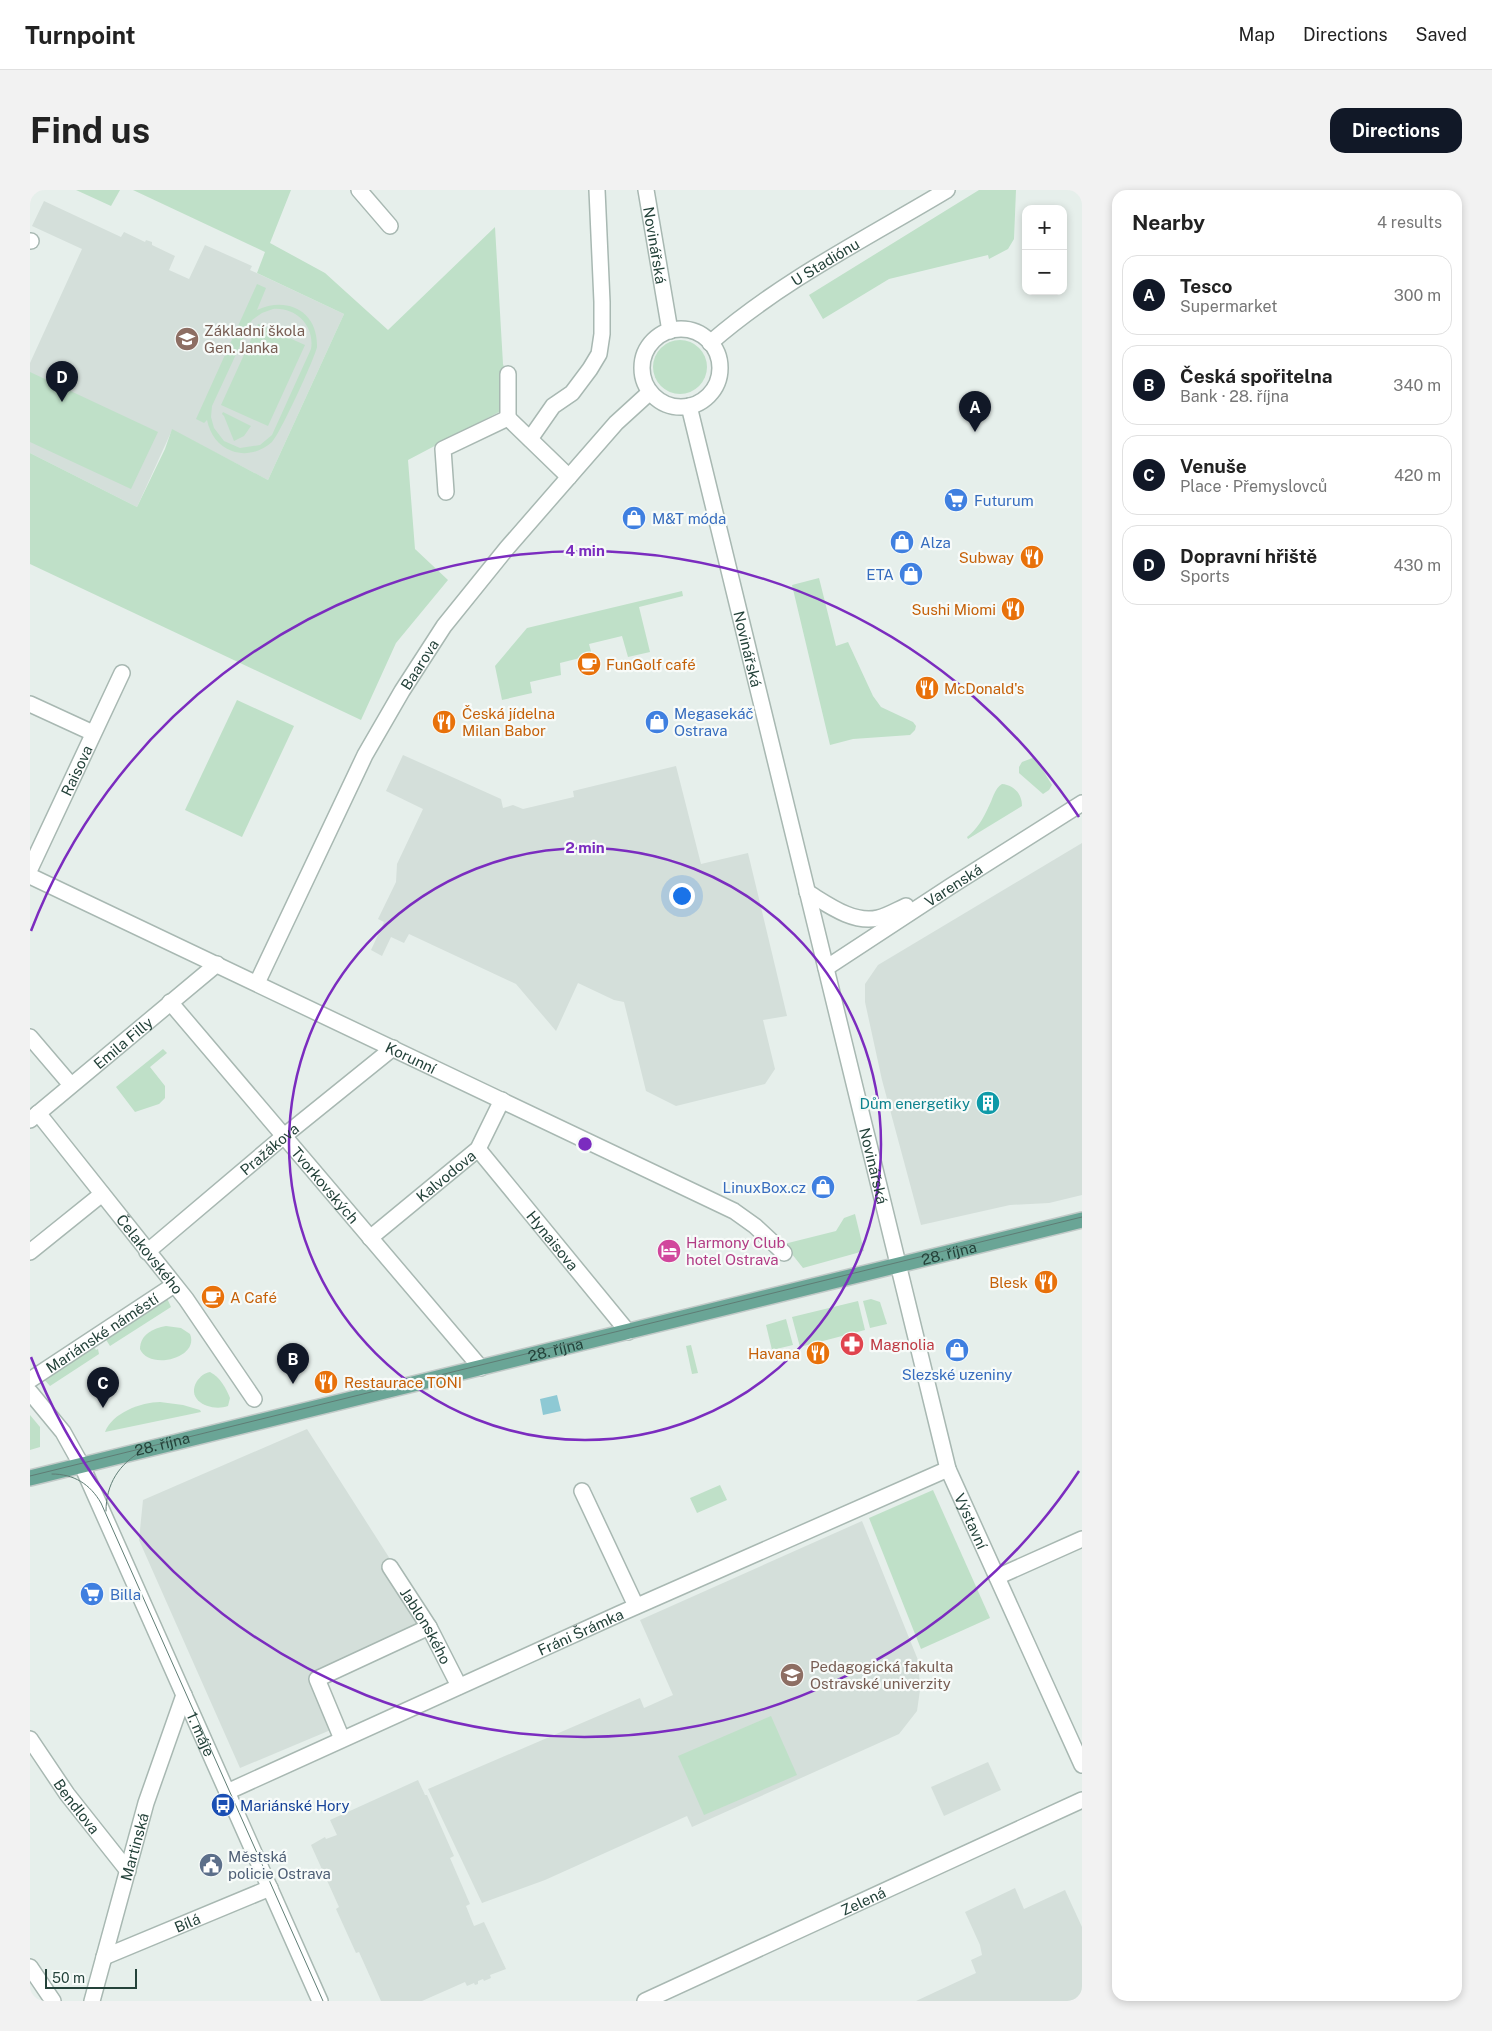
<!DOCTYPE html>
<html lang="en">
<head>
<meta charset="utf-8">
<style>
	:root { --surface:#fff; --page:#f2f2f2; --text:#222; --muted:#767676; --line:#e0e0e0; --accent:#111827 }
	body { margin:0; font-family:"Public Sans",sans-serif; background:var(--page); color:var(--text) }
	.controls { position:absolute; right:15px; top:15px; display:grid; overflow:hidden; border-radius:10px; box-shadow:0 2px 8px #0003 }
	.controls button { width:45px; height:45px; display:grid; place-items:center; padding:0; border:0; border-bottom:1px solid var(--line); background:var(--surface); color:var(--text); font:25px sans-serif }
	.scale { position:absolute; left:15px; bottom:12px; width:92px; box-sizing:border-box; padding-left:5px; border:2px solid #24423a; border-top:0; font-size:14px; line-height:18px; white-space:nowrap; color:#24423a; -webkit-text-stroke:4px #f7fbf9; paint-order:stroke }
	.you { position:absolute; left:651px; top:705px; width:18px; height:18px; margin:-12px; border:4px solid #fff; border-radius:50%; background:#1a73e8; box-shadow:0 0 0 8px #1a73e833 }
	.badge { display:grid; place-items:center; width:32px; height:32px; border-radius:50%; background:var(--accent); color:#fff; font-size:16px; font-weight:700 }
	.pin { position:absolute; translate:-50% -41px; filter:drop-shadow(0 1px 2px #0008) }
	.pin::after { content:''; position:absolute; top:26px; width:18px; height:15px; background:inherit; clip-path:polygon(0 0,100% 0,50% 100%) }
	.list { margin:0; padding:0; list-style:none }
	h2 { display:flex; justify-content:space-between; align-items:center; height:65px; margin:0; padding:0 20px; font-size:21px }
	h2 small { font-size:16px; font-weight:400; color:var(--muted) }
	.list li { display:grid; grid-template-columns:32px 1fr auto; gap:15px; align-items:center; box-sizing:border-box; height:80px; margin:0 10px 10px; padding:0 10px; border:1px solid var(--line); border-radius:15px }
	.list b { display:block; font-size:19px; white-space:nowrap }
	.list p { margin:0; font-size:16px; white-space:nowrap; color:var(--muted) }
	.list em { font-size:16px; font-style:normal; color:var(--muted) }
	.map { position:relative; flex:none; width:1052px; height:1811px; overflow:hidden; border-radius:15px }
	header { display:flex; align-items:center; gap:30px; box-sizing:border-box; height:70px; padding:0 25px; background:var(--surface); border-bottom:1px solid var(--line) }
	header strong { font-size:24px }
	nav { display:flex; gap:28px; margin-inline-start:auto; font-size:18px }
	.intro { display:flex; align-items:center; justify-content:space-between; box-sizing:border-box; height:120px; padding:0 30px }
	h1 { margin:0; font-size:35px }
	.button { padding:12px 22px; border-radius:15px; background:var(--accent); color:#fff; font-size:18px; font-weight:700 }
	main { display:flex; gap:30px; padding:0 30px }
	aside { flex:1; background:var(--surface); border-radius:15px; box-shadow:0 2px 8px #0003 }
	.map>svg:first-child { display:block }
</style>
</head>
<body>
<header>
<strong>Turnpoint</strong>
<nav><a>Map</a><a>Directions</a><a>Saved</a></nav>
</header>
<div class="intro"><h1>Find us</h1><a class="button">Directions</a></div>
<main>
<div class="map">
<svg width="1052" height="1811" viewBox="0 0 1052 1811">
	<rect width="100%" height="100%" fill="#e6efeb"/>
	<g fill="#d4dfda">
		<path d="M14,11l77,36 3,-5 21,10 1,-2 6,2v3l23,11 -6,14 20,9 16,-34 47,21 -2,4 94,44 -76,166 -96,-50 -35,77 -107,-54v-90l52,-114 -50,-23z"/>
		<path d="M373,565l98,44 2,9 10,-3 10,4 51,-12 -1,-6 103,-25 25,98 47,-11 39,163 -24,4 12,49 -10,15 -89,22 -30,-15 -22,-89 -10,-2 -36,-17 -22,48 -40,-47 -107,-50 -5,9 -13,-6 -9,19 -11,-6 13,-28 -6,-3 18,-37 1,-18 26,-55 -37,-18z"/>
		<path d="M1052,653v352l-33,8 -39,2 -89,20 -39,-145 -17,-78v-18l13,-19z"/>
		<path d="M277,1239l122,191 -120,55 24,54 -93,39 -101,-228 4,-40z"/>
		<path d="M832,1331l56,139 2,30 -3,21 -18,23 -207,93 -5,-11 -142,64 -63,23 -54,-114 212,-91 4,10 29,-13 -33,-75z"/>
		<path d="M958,1572l13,28 -57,26 -13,-29z"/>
		<path d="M388,1590l7,15h2l27,61 -4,2 20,46 -4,2 8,20 10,-4 22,47 -16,6 1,3 -7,3 -1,-2 -5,2v3l-3,1 -1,-2 -7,3 -2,-4 -43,19h-41l-22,-49 -3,1 -20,-44 3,-2 -28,-62 14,-8 1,2 11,-4 -7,-15z"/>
		<path d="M985,1698l9,21 41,-19 17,37v74h-166l60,-28 -5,-13 11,-5 -2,-10 -15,-33z"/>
	</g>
	<g fill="#bfe0c8" fill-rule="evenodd">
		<path d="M46,0h44l-9,16z"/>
		<path d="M103,0h158l-21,53 55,30 63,57 107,-103 8,137 13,39 -108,57 7,89 33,31 -52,63 -35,77 -331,-156v-111l107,54 28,-58 7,-20 96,51 76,-166 -87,-41 8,-21z"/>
		<path d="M949,0h37l-2,49 -6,10 -19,10 -1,-4 -99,24 -66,40 -14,-24z"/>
		<path d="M227,94l9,4 -9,22c30,-14 61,1 60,37 -3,13 -37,87 -45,95 -11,10 -26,14 -40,9 -14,-5 -22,-17 -25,-31l-3,3 -8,-4zM243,119c23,-2 42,17 38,40l-39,86 -12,10 -20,3 -16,-7 -10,-13 -3,-11 1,-11 40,-86 10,-7z"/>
		<path d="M228,134l47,21 -37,81 -47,-21z"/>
		<circle cx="650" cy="177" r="27"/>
		<path d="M0,182l128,60 -27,57 -101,-47z"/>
		<path d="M193,222l28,14 -7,10 -10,5 -10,-25 -2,-2z"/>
		<path d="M789,388l17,68 12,-4 25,54 8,11 32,15 3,4 -1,4 -5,5 -57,4 -23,6 -38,-160z"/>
		<path d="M652,401l1,5 -44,11 11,45 -22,5 -6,-21 -33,8 3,11 -32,8 1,12 -31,7 2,11 -30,7 -7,-34 32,-38z"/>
		<path d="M207,510l57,26 -52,111 -57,-27z"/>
		<path d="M1005,567l17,28 -3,5 -6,4 -24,-21v-6l3,-5z"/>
		<path d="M972,594c12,1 20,10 20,22l-54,33 -1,-2c10,-8 16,-18 21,-29 5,-9 6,-19 14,-24z"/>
		<path d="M133,859l4,4 -17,14 15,19v12l-6,6 -24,8 -19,-25z"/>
		<path d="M825,1024l9,37 -61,17 -19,-24 52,-13 8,-13z"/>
		<path d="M136,1106l5,11 -61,39 -5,-8 45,-28v-4z"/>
		<path d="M841,1109l9,3 7,22 -17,4 -7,-27z"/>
		<path d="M828,1111l7,29 -65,17 -8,-30z"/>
		<path d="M756,1129l7,26 -21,5 -6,-25z"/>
		<path d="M136,1136l15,2 9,6c10,24 -41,37 -50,15 0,-14 13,-21 26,-23z"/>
		<path d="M66,1155l-2,2 2,3 2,-1 1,5 -49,32 -9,-10z"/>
		<path d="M661,1155l7,28 -6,1 -6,-28z"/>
		<path d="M180,1182c10,5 16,16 20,26l-2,8c-17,6 -43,-5 -31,-25 4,-5 7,-8 13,-9z"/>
		<path d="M130,1212l23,3 17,5 1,2 -96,20c7,-19 36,-30 55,-30z"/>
		<path d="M0,1225l10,12v20l-10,3z"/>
		<path d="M690,1295l7,15 -30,13 -7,-15z"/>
		<path d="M903,1300l57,128 -69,31 -52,-131z"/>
		<path d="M741,1526l26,59 -93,40 -26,-59z"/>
	</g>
	<path fill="#8ec9d4" d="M527,1205l4,16 -18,4 -3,-16z"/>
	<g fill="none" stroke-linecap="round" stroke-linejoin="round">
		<g stroke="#a8b8b2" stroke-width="18">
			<g id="minor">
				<path d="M329,0l31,36"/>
				<path id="s1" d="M616,0l24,141"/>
				<path d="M0,51h1"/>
				<circle cx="651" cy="178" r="39"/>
				<path id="s2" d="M680,153c71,-62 157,-105 237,-153"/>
				<path d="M478,184v44"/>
				<path id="s3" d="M659,216l259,1063 134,296"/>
				<path d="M500,249l23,-33 19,-13 18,-24 9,-15 3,-20v-32l-5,-112"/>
				<path d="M416,302l-3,-43 65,-31 61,59"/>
				<path d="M0,514l63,29"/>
				<path id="s4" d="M0,679l92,-196"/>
				<path id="s5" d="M0,686l704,335 21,15 29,27"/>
				<path d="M777,702c20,12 46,32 71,26 9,-2 19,-8 28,-12"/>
				<path id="s6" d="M796,778l125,-82 131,-83"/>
				<path id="s7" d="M227,793l108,-228 37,-64 42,-65 63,-78 109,-125 34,-31"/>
				<path id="s8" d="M140,812l311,366"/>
				<path d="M0,847l41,48"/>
				<path id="s9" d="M8,923l148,186 68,100"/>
				<path id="s10" d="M0,930l187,-156"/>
				<path id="s11" d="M448,959l150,183"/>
				<path id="s12" d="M340,1048l108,-89 24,-49"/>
				<path d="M0,1062l72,-58"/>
				<path id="s13" d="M117,1062l137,-116 109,-88"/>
				<path id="s14" d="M0,1190l144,-95"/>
				<path id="s15" d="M0,1202l33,40 20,36 237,533"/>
				<path d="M552,1301l54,115"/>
				<path id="s16" d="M360,1377l39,60 30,59"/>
				<path d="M967,1387l85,-38"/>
				<path id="s17" d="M0,1549l37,55 61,77"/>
				<path d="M312,1549l-25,-60 112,-52"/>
				<path id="s18" d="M197,1602l392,-178 329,-145"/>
				<path id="s19" d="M74,1767l166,-69"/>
				<path d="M0,1777l23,34"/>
				<path id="s20" d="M62,1811l54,-198 38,-108"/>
				<path id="s21" d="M615,1811l437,-201"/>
			</g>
		</g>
		<g stroke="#c2cac8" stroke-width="18">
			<g id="major">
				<path id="s22" d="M0,1288l1052,-258"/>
			</g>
		</g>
		<use href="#minor" stroke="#fff" stroke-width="15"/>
		<use href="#major" stroke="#6aa596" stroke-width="15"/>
		<g stroke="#5f7d75" stroke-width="1">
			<path d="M22,1284c22,0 38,10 49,29l222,498"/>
			<path id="s23" d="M0,1286l1052,-259"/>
			<path d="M76,1321c0,-27 13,-47 36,-60"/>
		</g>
	</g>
	<g fill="none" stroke="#7b2cbf" stroke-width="2.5">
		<circle cx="555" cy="954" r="296"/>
		<path d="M1049 1281A593 593 0 0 1 1 1167M1 741A593 593 0 0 1 1049 627"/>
	</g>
	<defs>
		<g id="school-disc" transform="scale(1.25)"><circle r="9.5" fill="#8d6e63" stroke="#f7fbf9"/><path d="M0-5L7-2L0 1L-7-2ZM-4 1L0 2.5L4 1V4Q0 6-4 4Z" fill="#fff"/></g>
		<g id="supermarket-disc" transform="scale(1.25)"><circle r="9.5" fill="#3f7fe0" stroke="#f7fbf9"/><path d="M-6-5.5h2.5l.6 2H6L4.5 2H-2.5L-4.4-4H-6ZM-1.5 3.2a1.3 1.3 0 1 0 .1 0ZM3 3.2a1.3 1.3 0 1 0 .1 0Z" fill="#fff"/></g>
		<g id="shop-disc" transform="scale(1.25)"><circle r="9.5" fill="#3f7fe0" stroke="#f7fbf9"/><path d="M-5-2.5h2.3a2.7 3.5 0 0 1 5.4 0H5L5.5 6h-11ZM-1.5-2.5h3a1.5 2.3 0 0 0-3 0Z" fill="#fff"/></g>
		<g id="restaurant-disc" transform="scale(1.25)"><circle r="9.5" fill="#e8710a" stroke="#f7fbf9"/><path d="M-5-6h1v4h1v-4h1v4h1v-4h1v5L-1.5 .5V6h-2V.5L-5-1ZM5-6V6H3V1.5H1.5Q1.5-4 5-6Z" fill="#fff"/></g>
		<g id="cafe-disc" transform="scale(1.25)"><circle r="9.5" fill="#e8710a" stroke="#f7fbf9"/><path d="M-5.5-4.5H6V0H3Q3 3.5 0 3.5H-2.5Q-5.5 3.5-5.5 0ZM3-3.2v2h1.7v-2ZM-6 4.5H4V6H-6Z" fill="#fff"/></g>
		<g id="building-disc" transform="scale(1.25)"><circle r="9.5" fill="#0f9aa8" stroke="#f7fbf9"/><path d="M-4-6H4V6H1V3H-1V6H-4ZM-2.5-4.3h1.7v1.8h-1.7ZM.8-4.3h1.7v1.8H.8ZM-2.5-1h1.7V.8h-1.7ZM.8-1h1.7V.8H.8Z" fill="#fff"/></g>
		<g id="hotel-disc" transform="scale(1.25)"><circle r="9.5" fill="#d1479c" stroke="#f7fbf9"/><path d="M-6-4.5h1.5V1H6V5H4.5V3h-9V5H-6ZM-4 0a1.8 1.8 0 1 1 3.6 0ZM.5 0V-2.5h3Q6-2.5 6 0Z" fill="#fff"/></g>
		<g id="pharmacy-disc" transform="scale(1.25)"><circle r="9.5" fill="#e0444e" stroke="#f7fbf9"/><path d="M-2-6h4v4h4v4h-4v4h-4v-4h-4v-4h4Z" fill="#fff"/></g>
		<g id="university-disc" transform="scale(1.25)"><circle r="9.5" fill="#8d6e63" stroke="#f7fbf9"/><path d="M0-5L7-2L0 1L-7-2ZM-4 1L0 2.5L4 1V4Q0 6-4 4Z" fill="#fff"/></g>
		<g id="bus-disc" transform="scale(1.25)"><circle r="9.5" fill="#1a4fb4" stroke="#f7fbf9"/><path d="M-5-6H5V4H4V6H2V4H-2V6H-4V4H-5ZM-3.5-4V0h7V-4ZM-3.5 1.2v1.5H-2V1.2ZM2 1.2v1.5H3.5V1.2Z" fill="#fff"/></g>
		<g id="civic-disc" transform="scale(1.25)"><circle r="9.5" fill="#5c6f8a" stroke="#f7fbf9"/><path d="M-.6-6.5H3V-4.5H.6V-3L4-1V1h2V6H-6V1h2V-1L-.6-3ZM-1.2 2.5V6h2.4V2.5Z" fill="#fff"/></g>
	</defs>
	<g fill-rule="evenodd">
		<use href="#school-disc" x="157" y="149"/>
		<use href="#supermarket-disc" x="926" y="310"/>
		<use href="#shop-disc" x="604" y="328"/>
		<use href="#shop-disc" x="872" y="352"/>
		<use href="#restaurant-disc" x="1002" y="367"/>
		<use href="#shop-disc" x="881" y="384"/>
		<use href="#restaurant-disc" x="983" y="419"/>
		<use href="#cafe-disc" x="559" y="474"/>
		<use href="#restaurant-disc" x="897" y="498"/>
		<use href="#restaurant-disc" x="414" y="532"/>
		<use href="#shop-disc" x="627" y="532"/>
		<use href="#building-disc" x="958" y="913"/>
		<use href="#shop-disc" x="793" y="997"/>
		<use href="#hotel-disc" x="639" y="1061"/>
		<use href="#restaurant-disc" x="1016" y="1092"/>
		<use href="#cafe-disc" x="183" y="1107"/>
		<use href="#pharmacy-disc" x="822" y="1154"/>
		<use href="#shop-disc" x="927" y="1160"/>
		<use href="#restaurant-disc" x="788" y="1163"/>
		<use href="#restaurant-disc" x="296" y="1192"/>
		<use href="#supermarket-disc" x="62" y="1404"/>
		<use href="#university-disc" x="762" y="1485"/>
		<use href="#bus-disc" x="193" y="1615"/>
		<use href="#civic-disc" x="181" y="1675"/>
	</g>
	<g text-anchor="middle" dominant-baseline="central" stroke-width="4.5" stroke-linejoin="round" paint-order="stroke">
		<g font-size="15" fill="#24423a" stroke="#f7fbf9">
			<text stroke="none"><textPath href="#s1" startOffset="56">Novinářská</textPath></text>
			<text stroke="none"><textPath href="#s2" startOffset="141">U Stadiónu</textPath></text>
			<text stroke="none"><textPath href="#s3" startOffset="250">Novinářská</textPath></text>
			<text stroke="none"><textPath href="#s7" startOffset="358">Baarova</textPath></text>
			<text stroke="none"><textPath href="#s4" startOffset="109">Raisova</textPath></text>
			<text stroke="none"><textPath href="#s6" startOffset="152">Varenská</textPath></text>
			<text stroke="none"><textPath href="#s10" startOffset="121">Emila Filly</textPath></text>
			<text stroke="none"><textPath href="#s5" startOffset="422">Korunní</textPath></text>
			<text stroke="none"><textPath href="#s13" startOffset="160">Pražákova</textPath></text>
			<text stroke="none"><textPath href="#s3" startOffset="782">Novinářská</textPath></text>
			<text stroke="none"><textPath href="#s12" startOffset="98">Kalvodova</textPath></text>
			<text stroke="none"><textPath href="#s8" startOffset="240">Tvorkovských</textPath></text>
			<text stroke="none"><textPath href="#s11" startOffset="118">Hynaisova</textPath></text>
			<text stroke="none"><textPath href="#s22" startOffset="946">28. října</textPath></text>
			<text stroke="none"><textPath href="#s9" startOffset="180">Čelakovského</textPath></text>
			<text stroke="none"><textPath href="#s14" startOffset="86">Mariánské náměstí</textPath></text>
			<text stroke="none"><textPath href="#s22" startOffset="541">28. října</textPath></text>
			<text stroke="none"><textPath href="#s23" startOffset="136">28. října</textPath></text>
			<text stroke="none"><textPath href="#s3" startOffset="1151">Výstavní</textPath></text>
			<text stroke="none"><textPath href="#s16" startOffset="69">Jablonského</textPath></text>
			<text stroke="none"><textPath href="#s18" startOffset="388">Fráni Šrámka</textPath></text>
			<text stroke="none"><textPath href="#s15" startOffset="384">1. máje</textPath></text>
			<text stroke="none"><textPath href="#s17" startOffset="82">Bendlova</textPath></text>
			<text stroke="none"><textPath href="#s20" startOffset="160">Martinská</textPath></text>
			<text stroke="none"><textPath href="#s21" startOffset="240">Zelená</textPath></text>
			<text stroke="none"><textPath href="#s19" startOffset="90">Bílá</textPath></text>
		</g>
		<g font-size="15" fill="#785e54" stroke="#f7fbf9" text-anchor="start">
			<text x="174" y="140">Základní škola<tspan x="174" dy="17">Gen. Janka</tspan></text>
			<text x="780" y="1476">Pedagogická fakulta<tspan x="780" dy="17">Ostravské univerzity</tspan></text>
		</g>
		<g font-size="15" fill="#366cbe" stroke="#f7fbf9" text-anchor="start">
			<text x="944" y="310">Futurum</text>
			<text x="622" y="328">M&amp;T móda</text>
			<text x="890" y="352">Alza</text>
			<text x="864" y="384" text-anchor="end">ETA</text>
			<text x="644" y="523">Megasekáč<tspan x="644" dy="17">Ostrava</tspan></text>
			<text x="776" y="997" text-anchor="end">LinuxBox.cz</text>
			<text x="927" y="1184" text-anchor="middle">Slezské uzeniny</text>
			<text x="80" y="1404">Billa</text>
		</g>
		<g font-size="15" fill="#c56008" stroke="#f7fbf9" text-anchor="start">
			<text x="984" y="367" text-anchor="end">Subway</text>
			<text x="966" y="419" text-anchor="end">Sushi Miomi</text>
			<text x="576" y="474">FunGolf café</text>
			<text x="914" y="498">McDonald's</text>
			<text x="432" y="523">Česká jídelna<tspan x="432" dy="17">Milan Babor</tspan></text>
			<text x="998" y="1092" text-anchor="end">Blesk</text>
			<text x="200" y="1107">A Café</text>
			<text x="770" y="1163" text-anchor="end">Havana</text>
			<text x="314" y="1192">Restaurace TONI</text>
		</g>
		<g font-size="15" fill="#0d838f" stroke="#f7fbf9" text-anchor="end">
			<text x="940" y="913">Dům energetiky</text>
		</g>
		<g font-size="15" fill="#b23c85" stroke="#f7fbf9" text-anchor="start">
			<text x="656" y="1052">Harmony Club<tspan x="656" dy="17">hotel Ostrava</tspan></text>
		</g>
		<g font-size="15" fill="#be3a42" stroke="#f7fbf9" text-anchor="start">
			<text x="840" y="1154">Magnolia</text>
		</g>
		<g font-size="15" fill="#164399" stroke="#f7fbf9" text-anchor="start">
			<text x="210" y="1615">Mariánské Hory</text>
		</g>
		<g font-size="15" fill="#4e5e75" stroke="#f7fbf9" text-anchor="start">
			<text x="198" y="1666">Městská<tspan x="198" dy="17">policie Ostrava</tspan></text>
		</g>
	</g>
	<circle cx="555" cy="954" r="8" fill="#7b2cbf" stroke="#f7fbf9" stroke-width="2.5"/>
	<g font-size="15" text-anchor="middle" font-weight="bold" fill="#7b2cbf" stroke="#f7fbf9" stroke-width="4.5" stroke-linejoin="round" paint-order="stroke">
		<text x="555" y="366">4 min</text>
		<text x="555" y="663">2 min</text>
	</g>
</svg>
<div class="controls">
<button>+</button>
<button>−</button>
</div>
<div class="scale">50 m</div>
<div class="you"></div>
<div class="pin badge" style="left:945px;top:242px">A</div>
<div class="pin badge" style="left:263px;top:1194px">B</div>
<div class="pin badge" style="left:73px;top:1218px">C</div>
<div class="pin badge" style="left:32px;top:212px">D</div>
</div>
<aside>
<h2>Nearby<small>4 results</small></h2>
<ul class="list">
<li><span class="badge">A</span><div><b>Tesco</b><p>Supermarket</p></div><em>300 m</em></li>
<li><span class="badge">B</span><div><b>Česká spořitelna</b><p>Bank · 28. října</p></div><em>340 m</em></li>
<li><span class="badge">C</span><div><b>Venuše</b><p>Place · Přemyslovců</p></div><em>420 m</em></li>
<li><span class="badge">D</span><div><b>Dopravní hřiště</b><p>Sports</p></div><em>430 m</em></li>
</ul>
</aside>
</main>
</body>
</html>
